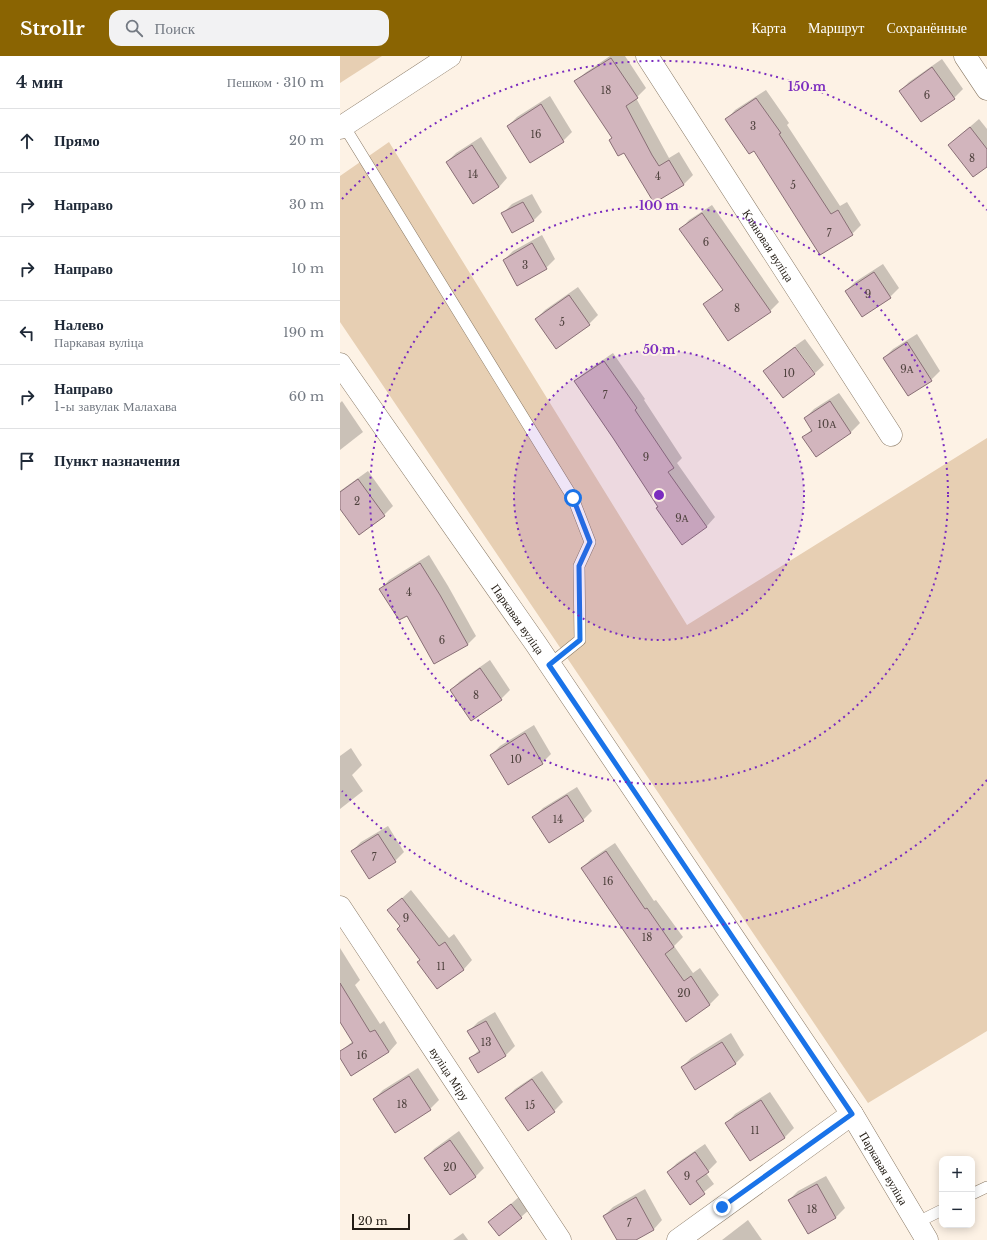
<!DOCTYPE html>
<html lang="ru">
<head>
<meta charset="utf-8">
<style>
	:root { --surface:#fff; --page:#f2f2f3; --text:#1f2937; --muted:#747a83; --line:#e0e1e3; --accent:#8a6402 }
	body { margin:0; font-family:"Libre Baskerville",serif; background:var(--page); color:var(--text) }
	.controls { position:absolute; right:12px; bottom:12px; display:grid; overflow:hidden; border-radius:8px; box-shadow:0 2px 10px #0003 }
	.controls button { width:36px; height:36px; display:grid; place-items:center; padding:0; border:0; border-bottom:1px solid var(--line); background:var(--surface); color:var(--text); font:20px sans-serif }
	.scale { position:absolute; left:12px; bottom:10px; width:58px; box-sizing:border-box; padding-left:4px; border:2px solid #231c14; border-top:0; font-size:11px; line-height:14px; white-space:nowrap; color:#231c14; -webkit-text-stroke:3px #fdf2e5; paint-order:stroke }
	.stop { position:absolute; width:12px; height:12px; margin:-9px; border:3px solid #1a73e8; border-radius:50%; background:#fff }
	.stop.end { background:#1a73e8; border-color:#fff; box-shadow:0 1px 4px #0008 }
	.list { margin:0; padding:0; list-style:none }
	h2 { display:flex; justify-content:space-between; align-items:center; height:52px; margin:0; padding:0 16px; font-size:17px }
	h2 small { font-size:13px; font-weight:400; color:var(--muted) }
	.list li { display:grid; grid-template-columns:26px 1fr auto; gap:12px; align-items:center; box-sizing:border-box; height:64px; padding:0 16px; border-top:1px solid var(--line) }
	.list b { display:block; font-size:15px; white-space:nowrap }
	.list p { margin:0; font-size:13px; white-space:nowrap; color:var(--muted) }
	.list em { font-size:13px; font-style:normal; color:var(--muted) }
	.icon { flex:none; width:22px; height:22px; fill:none; stroke:currentColor; stroke-width:2; stroke-linecap:round; stroke-linejoin:round }
	.map { position:relative; flex:none; width:647px; height:1184px; overflow:hidden }
	header { display:flex; align-items:center; gap:24px; box-sizing:border-box; height:56px; padding:0 20px; background:var(--accent); color:#fff }
	header strong { font-size:19px }
	nav { display:flex; gap:22px; margin-inline-start:auto; font-size:14px }
	.search { width:280px; height:36px; background:var(--page); display:flex; align-items:center; gap:10px; box-sizing:border-box; padding:0 14px; border-radius:12px; color:var(--muted); font-size:15px }
	main { display:flex }
	aside { flex:1; background:var(--surface) }
	.map>svg:first-child { display:block }
</style>
</head>
<body>
<header>
<strong>Strollr</strong>
<div class="search"><svg class="icon" aria-label="search" viewBox="0 0 24 24"><circle cx="10" cy="10" r="6"/><path d="M15 15l6 6"/></svg>Поиск</div>
<nav><a>Карта</a><a>Маршрут</a><a>Сохранённые</a></nav>
</header>
<main>
<aside>
<h2>4 мин<small>Пешком · 310 m</small></h2>
<ul class="list">
<li><svg class="icon" aria-label="ahead" viewBox="0 0 24 24"><path d="M12 20V5M6 11l6-6 6 6"/></svg><div><b>Прямо</b></div><em>20 m</em></li>
<li><svg class="icon" aria-label="right" viewBox="0 0 24 24"><path d="M7 20v-9h11M14 6l5 5-5 5"/></svg><div><b>Направо</b></div><em>30 m</em></li>
<li><svg class="icon" aria-label="right" viewBox="0 0 24 24"><path d="M7 20v-9h11M14 6l5 5-5 5"/></svg><div><b>Направо</b></div><em>10 m</em></li>
<li><svg class="icon" aria-label="left" viewBox="0 0 24 24"><path d="M17 20v-9H6M10 6l-5 5 5 5"/></svg><div><b>Налево</b><p>Паркавая вуліца</p></div><em>190 m</em></li>
<li><svg class="icon" aria-label="right" viewBox="0 0 24 24"><path d="M7 20v-9h11M14 6l5 5-5 5"/></svg><div><b>Направо</b><p>1-ы завулак Малахава</p></div><em>60 m</em></li>
<li><svg class="icon" aria-label="arrive" viewBox="0 0 24 24"><path d="M6 21V4h12l-3 4 3 4H6"/></svg><div><b>Пункт назначения</b></div></li>
</ul>
</aside>
<div class="map">
<svg width="647" height="1184" viewBox="0 0 647 1184">
	<rect width="100%" height="100%" fill="#fdf2e5"/>
	<g fill="#e7cfb3">
		<path d="M0,0h42l-42,27z"/>
		<path d="M49,86l298,483 300,-187v593l-119,72 -528,-781v-146z"/>
	</g>
	<g fill="#0003">
		<path d="M270,0h15l21,32 -10,10 33,60 10,-6 14,23 -9,9 -30,18 -29,-50 -12,-14 -37,-56 9,-9z"/>
		<path d="M602,3l21,30 -9,9 -32,23 -22,-30 9,-9z"/>
		<path d="M426,34l23,33 -2,2 53,81 7,-4 14,23 -9,9 -98,-84 -27,-31 8,-9z"/>
		<path d="M210,40l22,36 -9,9 -32,20 -23,-35 9,-9z"/>
		<path d="M639,63l8,10v36l-38,-20z"/>
		<path d="M141,81l26,41 -8,9 -52,-25 9,-9z"/>
		<path d="M192,138l10,18 -9,9 -30,-8 9,-9z"/>
		<path d="M372,149l67,97 -9,9 -41,29 -25,-35 19,-16 -42,-60 8,-9z"/>
		<path d="M202,179l13,24 -9,9 -42,-8 9,-9z"/>
		<path d="M543,208l16,24 -9,9 -44,-6 9,-9z"/>
		<path d="M238,231l20,28 -9,9 -53,-5 9,-9z"/>
		<path d="M577,278l23,37 -9,9 -47,-22 9,-9z"/>
		<path d="M465,283l19,26 -9,8 -20,-27z"/>
		<path d="M454,291l20,27 -50,-3 9,-8z"/>
		<path d="M273,297l32,46 -1,1 38,58 -5,5 38,54 -8,9 -25,17 -23,-36 -84,-126 9,-8z"/>
		<path d="M499,337l21,30 -9,9 -35,24 -12,-19 8,-8 -7,-11 9,-9z"/>
		<path d="M2,345l21,31 -23,18v-47z"/>
		<path d="M28,415l25,35 -9,9 -25,18 -19,-25v-17z"/>
		<path d="M89,499l19,31 28,50 -9,9 -60,-31 -26,-25 8,-9z"/>
		<path d="M150,604l20,30 -9,9 -29,21 -21,-30 9,-9z"/>
		<path d="M194,669l17,29 -9,9 -33,21 -18,-29 9,-9z"/>
		<path d="M11,692l11,17 -10,10 11,16 -23,18v-53z"/>
		<path d="M237,731l15,24 -9,9 -49,-3 9,-9z"/>
		<path d="M48,770l16,26 -9,9 -43,-10 9,-9z"/>
		<path d="M275,787l39,58 2,-1 27,37 -9,9 19,27 7,-5 19,27 -9,9 -24,16 -104,-152 9,-9z"/>
		<path d="M71,834l38,48 5,-4 18,26 -8,9 -27,19 -36,-62 -12,-16z"/>
		<path d="M0,892l20,32 -5,5 25,39 4,-3 13,22 -8,9 -49,4v-4l13,-11 -13,-21z"/>
		<path d="M155,956l20,34 -9,9 -28,16 -7,-13 8,-8 -10,-19 9,-9z"/>
		<path d="M391,977l13,22 -9,9 -53,3 9,-9z"/>
		<path d="M78,1012l21,32 -9,9 -56,-10 9,-9z"/>
		<path d="M202,1015l21,31 -9,9 -48,-13 9,-9z"/>
		<path d="M430,1036l24,36 -9,9 -35,23 -23,-37 8,-9z"/>
		<path d="M119,1075l25,37 -9,9 -50,-19 9,-9z"/>
		<path d="M365,1088l12,18 -11,11 8,11 -24,19 -22,-31 9,-9z"/>
		<path d="M486,1120l19,32 -9,9 -28,16 -19,-33 9,-9z"/>
		<path d="M305,1133l17,31 -8,9 -20,11h-16l-14,-24 9,-9z"/>
		<path d="M180,1140l10,13 -9,8 -31,5z"/>
		<path d="M408,1164l14,20h-40z"/>
		<path d="M123,1177l5,7h-15z"/>
	</g>
	<g fill="#d2b5bd" stroke="#896f76">
		<path d="M271,2l27,40 -12,8 26,49 7,11 10,-6 15,25 -30,18 -30,-50 -6,3 -9,-16 3,-2 -38,-57z"/>
		<path d="M592,11l23,32 -34,23 -22,-31z"/>
		<path d="M416,42l25,35 -2,1 52,80 7,-4 15,25 -33,20 -66,-104 -5,3 -24,-35z"/>
		<path d="M201,48l23,38 -34,21 -23,-37z"/>
		<path d="M630,71l17,22v18l-14,10 -25,-32z"/>
		<path d="M132,89l27,42 -26,17 -27,-42z"/>
		<path d="M183,146l11,19 -22,12 -11,-20z"/>
		<path d="M362,157l69,99 -43,29 -25,-37 20,-14 -44,-61z"/>
		<path d="M192,187l15,26 -30,17 -14,-26z"/>
		<path d="M534,216l17,26 -29,19 -17,-26z"/>
		<path d="M229,239l21,30 -34,24 -21,-30z"/>
		<path d="M567,286l25,39 -24,15 -25,-38z"/>
		<path d="M455,291l20,27 -32,24 -20,-27z"/>
		<path d="M264,305l33,47 -2,2 39,58 -6,4 39,55 -25,18 -26,-37 2,-1 -45,-69 -39,-57z"/>
		<path d="M490,345l21,32 -35,24 -14,-20 10,-6 -8,-13z"/>
		<path d="M18,423l27,37 -26,19 -19,-26v-17z"/>
		<path d="M80,507l20,32 28,50 -34,19 -27,-48 -8,4 -20,-31z"/>
		<path d="M140,612l22,32 -31,21 -21,-31z"/>
		<path d="M185,677l18,31 -35,21 -18,-30z"/>
		<path d="M227,739l17,26 -35,22 -17,-26z"/>
		<path d="M38,778l18,28 -27,17 -18,-28z"/>
		<path d="M266,795l39,58 2,-1 27,39 -9,7 19,27 7,-5 19,29 -24,17 -105,-154z"/>
		<path d="M62,842l37,48 6,-4 19,28 -27,19 -20,-27 3,-2 -23,-31 3,-3 -13,-16z"/>
		<path d="M0,927l30,49 5,-2 14,22 -38,24 -11,-18v-7l13,-8 -13,-21z"/>
		<path d="M146,965l20,35 -28,17 -9,-15 11,-6 -13,-21z"/>
		<path d="M382,986l14,22 -41,26 -14,-23z"/>
		<path d="M69,1020l22,34 -36,23 -22,-34z"/>
		<path d="M192,1023l23,33 -27,19 -23,-33z"/>
		<path d="M421,1044l24,38 -35,23 -25,-38z"/>
		<path d="M110,1084l26,37 -26,18 -26,-37z"/>
		<path d="M355,1096l14,20 -13,9 9,13 -15,11 -23,-33z"/>
		<path d="M477,1128l19,34 -28,16 -20,-34z"/>
		<path d="M296,1141l18,33 -18,10h-19l-14,-24z"/>
		<path d="M171,1148l11,14 -23,18 -11,-14z"/>
	</g>
	<g fill="none" stroke-linecap="round" stroke-linejoin="round">
		<g stroke="#897965" stroke-width="12">
			<g id="lane">
				<path d="M4,70l229,372 17,44 -11,24 1,74 -31,25"/>
				<path d="M632,1138l15,-7"/>
				<path d="M576,1167l26,-13"/>
			</g>
		</g>
		<g stroke="#897965" stroke-width="23">
			<g id="street">
				<path id="s1" d="M307,0l244,379"/>
				<path d="M625,0l22,33"/>
				<path d="M0,72l110,-72"/>
				<path id="s2" d="M0,308l196,280 316,470 75,126"/>
				<path id="s3" d="M0,851l220,333"/>
				<path d="M338,1184l174,-126"/>
			</g>
		</g>
		<use href="#lane" stroke="#fff" stroke-width="11"/>
		<use href="#street" stroke="#fff" stroke-width="22"/>
	</g>
	<g fill="none" stroke-linecap="round" stroke-linejoin="round">
		<path stroke="#1a73e8" stroke-width="5" d="M233,442l17,44 -11,24 1,74 -31,25 303,449 -130,93"/>
	</g>
	<circle cx="319" cy="439" r="145" fill="#7b2cbf" fill-opacity=".12"/>
	<g fill="none" stroke="#7b2cbf" stroke-width="2" stroke-dasharray="2 4">
		<circle cx="319" cy="439" r="145"/>
		<circle cx="319" cy="439" r="289"/>
		<path d="M647 724A434 434 0 0 1 2 735M2 143A434 434 0 0 1 647 154"/>
	</g>
	<g text-anchor="middle" dominant-baseline="central" stroke-width="4" stroke-linejoin="round" paint-order="stroke">
		<g font-size="10" fill="#4f423e">
			<text x="266" y="34">18</text>
			<text x="587" y="39">6</text>
			<text x="413" y="70">3</text>
			<text x="196" y="78">16</text>
			<text x="632" y="102">8</text>
			<text x="133" y="118">14</text>
			<text x="318" y="120">4</text>
			<text x="453" y="129">5</text>
			<text x="489" y="177">7</text>
			<text x="366" y="186">6</text>
			<text x="185" y="209">3</text>
			<text x="528" y="238">9</text>
			<text x="397" y="252">8</text>
			<text x="222" y="266">5</text>
			<text x="567" y="313">9А</text>
			<text x="449" y="317">10</text>
			<text x="265" y="339">7</text>
			<text x="487" y="368">10А</text>
			<text x="306" y="401">9</text>
			<text x="17" y="445">2</text>
			<text x="342" y="462">9А</text>
			<text x="69" y="536">4</text>
			<text x="102" y="584">6</text>
			<text x="136" y="639">8</text>
			<text x="176" y="703">10</text>
			<text x="218" y="763">14</text>
			<text x="34" y="801">7</text>
			<text x="268" y="825">16</text>
			<text x="66" y="862">9</text>
			<text x="307" y="881">18</text>
			<text x="101" y="910">11</text>
			<text x="344" y="937">20</text>
			<text x="146" y="986">13</text>
			<text x="22" y="999">16</text>
			<text x="62" y="1048">18</text>
			<text x="190" y="1049">15</text>
			<text x="415" y="1074">11</text>
			<text x="110" y="1111">20</text>
			<text x="347" y="1120">9</text>
			<text x="472" y="1153">18</text>
			<text x="289" y="1167">7</text>
		</g>
		<g font-size="12" fill="#231c14" stroke="#fdf2e5">
			<text stroke="none"><textPath href="#s1" startOffset="225">Кляновая вуліца</textPath></text>
			<text stroke="none"><textPath href="#s2" startOffset="311">Паркавая вуліца</textPath></text>
			<text stroke="none"><textPath href="#s3" startOffset="200">вуліца Міру</textPath></text>
			<text stroke="none"><textPath href="#s2" startOffset="971">Паркавая вуліца</textPath></text>
		</g>
	</g>
	<circle cx="319" cy="439" r="6" fill="#7b2cbf" stroke="#fdf2e5" stroke-width="2"/>
	<g font-size="12" text-anchor="middle" font-weight="bold" fill="#7b2cbf" stroke="#fdf2e5" stroke-width="4" stroke-linejoin="round" paint-order="stroke">
		<text x="467" y="35">150 m</text>
		<text x="319" y="154">100 m</text>
		<text x="319" y="298">50 m</text>
	</g>
</svg>
<div class="controls">
<button>+</button>
<button>−</button>
</div>
<div class="scale">20 m</div>
<div class="stop" style="left:233px;top:442px"></div>
<div class="stop end" style="left:382px;top:1151px"></div>
</div>
</main>
</body>
</html>
